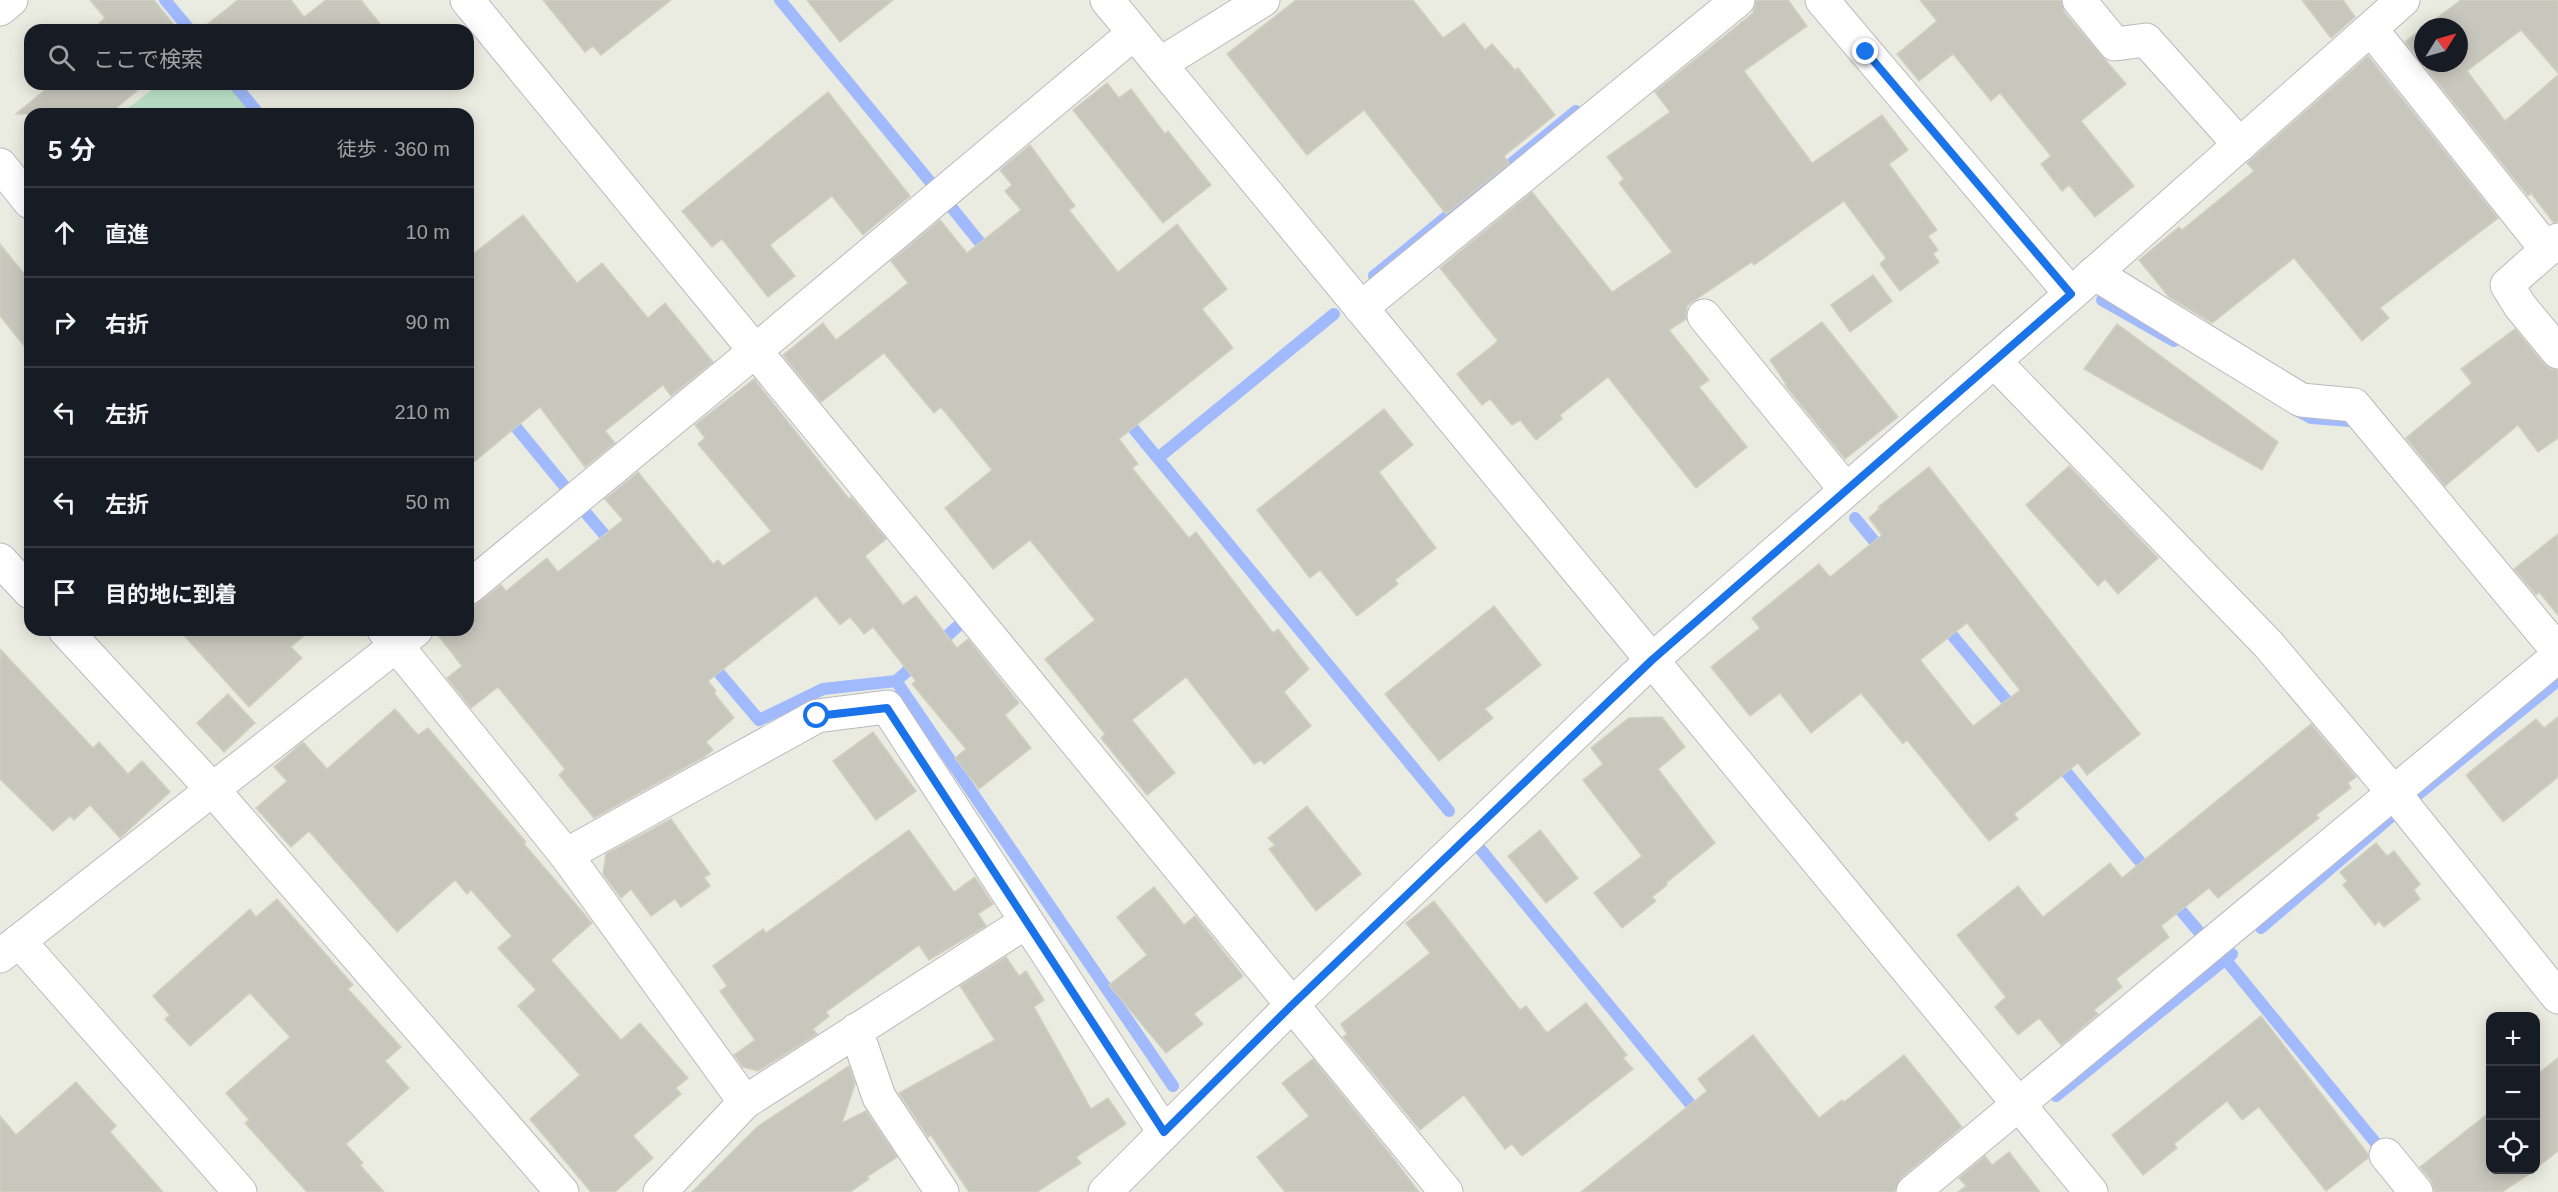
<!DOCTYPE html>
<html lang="ja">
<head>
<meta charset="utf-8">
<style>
	:root { --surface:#171b24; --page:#242831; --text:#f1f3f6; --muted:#9ea1a6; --line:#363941 }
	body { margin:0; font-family:Helvetica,"Noto Sans JP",sans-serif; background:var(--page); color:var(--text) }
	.controls { position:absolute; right:18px; bottom:18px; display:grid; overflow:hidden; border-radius:12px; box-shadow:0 3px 15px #0003 }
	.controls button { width:54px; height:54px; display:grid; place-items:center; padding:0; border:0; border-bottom:2px solid var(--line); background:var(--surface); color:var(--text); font:30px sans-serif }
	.compass { position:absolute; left:2414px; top:18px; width:54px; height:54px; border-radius:50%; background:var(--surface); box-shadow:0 3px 15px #0003; rotate:53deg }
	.stop { position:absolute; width:18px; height:18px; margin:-14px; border:4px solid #1a73e8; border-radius:50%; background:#fff }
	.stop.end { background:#1a73e8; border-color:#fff; box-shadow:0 2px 6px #0008 }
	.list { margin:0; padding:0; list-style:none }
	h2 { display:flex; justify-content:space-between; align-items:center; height:78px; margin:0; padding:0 24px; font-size:26px }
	h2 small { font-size:20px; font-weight:400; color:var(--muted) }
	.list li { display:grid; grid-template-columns:39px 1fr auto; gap:18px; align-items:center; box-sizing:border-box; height:90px; padding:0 24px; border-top:2px solid var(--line) }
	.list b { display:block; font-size:22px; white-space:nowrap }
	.list em { font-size:20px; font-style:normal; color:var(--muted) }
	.icon { flex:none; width:33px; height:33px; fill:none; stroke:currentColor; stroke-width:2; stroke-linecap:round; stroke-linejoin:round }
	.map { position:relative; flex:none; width:2558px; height:1192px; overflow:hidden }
	.search { position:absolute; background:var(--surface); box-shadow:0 3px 15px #0003; left:24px; top:24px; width:450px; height:66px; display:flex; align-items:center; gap:15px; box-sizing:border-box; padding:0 21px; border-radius:18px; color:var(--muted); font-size:22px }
	.panel { position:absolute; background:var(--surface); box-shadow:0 3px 15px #0003; left:24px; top:108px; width:450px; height:528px; border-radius:18px }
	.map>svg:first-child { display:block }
</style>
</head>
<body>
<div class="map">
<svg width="2558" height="1192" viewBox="0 0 2558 1192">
	<rect width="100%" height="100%" fill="#ebece1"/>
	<path fill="#bde4c9" d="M159,84h70l25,30h-133z"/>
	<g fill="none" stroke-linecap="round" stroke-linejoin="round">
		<g stroke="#a0bafd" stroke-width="12">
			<path d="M165,0l25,30"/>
			<path d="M780,0l152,184"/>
			<path d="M234,84l25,30"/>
			<path d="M948,203l42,52"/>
			<path d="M1374,276l202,-165"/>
			<path d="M2102,300l72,41"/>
			<path d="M2296,410l15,8 40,3"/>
			<path d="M506,415l60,73"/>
			<path d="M1123,416l326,395"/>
			<path d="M1158,458l176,-144"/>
			<path d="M585,512l30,35"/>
			<path d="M1855,518l30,36"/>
			<path d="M1942,623l75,90"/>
			<path d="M937,645l21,-19"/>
			<path d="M708,660l51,60 64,-31 73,-8"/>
			<path d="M919,661l-23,20 277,405"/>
			<path d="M2057,761l94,114"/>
			<path d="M2416,796l139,-113"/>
			<path d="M1477,845l224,272"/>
			<path d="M2172,900l28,33"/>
			<path d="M2261,928l132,-113"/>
			<path d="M2225,959l154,188"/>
			<path d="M2056,1096l176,-142"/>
		</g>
	</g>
	<g fill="#c7c7bd" stroke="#d1d0c0" stroke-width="1.5" fill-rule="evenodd">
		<path d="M90,0h64l24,30h-81l-2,-3 10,-9z"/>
		<path d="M238,0h53l13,17 22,-17h35l24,30h-185z"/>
		<path d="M543,0h128l-70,55 -8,-9 -8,6z"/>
		<path d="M807,0h86l-53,42z"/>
		<path d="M1296,0h117l30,38 21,-15 21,27 7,-6 23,26 3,-2 37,47 -51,41 5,7 -63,51 -82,-104 -57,45 -80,-101z"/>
		<path d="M1756,0h32l19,26 -63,45 68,92 70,-48 26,35 -19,14 48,66 -9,6 10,14 -5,4 6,8 -39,29 -20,-27 6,-6 -42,-57 -90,64 -2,-3 -60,40 -5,4 -1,13 -17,11 40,50 -10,7 48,60 -51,41 -88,-111 -48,38 2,4 -26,21 -16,-20 -8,5 -22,-26 -8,6 -25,-31 41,-33 -58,-73 92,-76 80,100 60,-40 -53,-69 5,-4 -17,-22 63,-45 -15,-20 98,-79z"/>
		<path d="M1920,0h141l3,12 62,72 -45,37 53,65 -39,31 -26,-32 -7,6 -21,-27 10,-8 -51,-63 -9,8 -38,-47 -34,27 -22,-27 40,-33z"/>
		<path d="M2302,0h41l12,17 -24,21z"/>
		<path d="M2461,0h97v73l-37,-43 -54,41 38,50 53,-46v147h-5l-22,-29 -3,3 -123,-154 18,-14v35h36v-36h-34z"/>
		<path d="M2368,56l130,162 -118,90 9,10 -27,23 -68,-83 -82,65 -43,-26 -30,-37 40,-33 3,3 72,-59 -7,-8z"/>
		<path d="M1107,83l12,15 12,-9 34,45 3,-3 43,54 -48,38 -90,-113z"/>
		<path d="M52,84h93l-36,30h-93z"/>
		<path d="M828,92l82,104 -47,39 -31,-39 -62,49 25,31 -27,21 -46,-58 -10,8 -30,-36z"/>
		<path d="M1030,145l45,61 -6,4 49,62 59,-48 50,65 -25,20 31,39 -114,91 19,25 -6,4 57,70 7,-6 77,101 5,-4 31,40 -25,23 27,34 -47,38 -3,-4 -7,4 -68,-87 -54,43 43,53 -28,22 -46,-57 4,-4 -60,-75 50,-39 -65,-80 -37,29 -48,-61 47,-38 -51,-63 -7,6 -50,-60 -63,49 -38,-47 40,-32 13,17 72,-57 -17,-22 49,-41 27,33 54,-43 -16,-19 7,-6 -12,-15z"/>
		<path d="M523,215l54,68 25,-20 46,55 17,-15 48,59 -42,34 -8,-11 -58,46 10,12 -30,24 -45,-60 -72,60v-209z"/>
		<path d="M0,244l30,37v72l-30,-37z"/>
		<path d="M1873,275l19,26 -42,31 -19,-27z"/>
		<path d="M1822,322l76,95 -53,42 -60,-74 1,-1 -16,-24z"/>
		<path d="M2117,324l161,118 -16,28 -178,-101z"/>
		<path d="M2515,329l29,35 7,5 7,1v68l-20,14 -20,-27 -73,61 -39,-48 66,-55 -11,-14z"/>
		<path d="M754,379l95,120 2,-2 35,42 -21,17 38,49 13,-9 41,52 11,-9 51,64 -14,12 26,33 -52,41 -24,-31 11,-9 -54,-65 4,-3 -43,-54 -9,7 -14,-17 -10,8 -24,-29 -108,85 8,10 -2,2 20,25 -28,24 7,8 -9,7 -110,61 -35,-43 6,-6 -67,-82 -27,21 -24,-30 15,-12 -28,-36h34v-19l33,-26 5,6 41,-33 11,14 65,-52 -18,-21 33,-27 75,92 5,-4 5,6 48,-35 -73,-87 7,-6 -10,-13z"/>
		<path d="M1384,409l29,36 -34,27 57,76 -41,32 3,4 -41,32 -37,-46 -10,8 -53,-68z"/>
		<path d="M2069,466l89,92 -40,36 -13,-15 -7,7 -72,-81z"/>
		<path d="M1929,467l211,267 -53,41 -9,-12 -64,51 4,5 -29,22 -82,-101 -4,4 -42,-51 -50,40 -31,-40 -30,23 -39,-49 49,-39 -8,-10 67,-54 11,13 52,-42 -13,-17 11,-10 -2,-1zM1967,623l53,67 -47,36 -53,-66z"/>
		<path d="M2558,534v81l-19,-23 -3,3 -22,-26z"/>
		<path d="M1494,606l47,59 -56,44 8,9 -54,43 -54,-67z"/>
		<path d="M179,630h131l-19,17 11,11 -53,49z"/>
		<path d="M0,649l93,99 6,-6 29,32 14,-13 28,31 -50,46 -30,-33 -16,15 -4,-4 -17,15 -53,-52z"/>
		<path d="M228,694l27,29 -31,29 -27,-29z"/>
		<path d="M395,709l23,26 10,-7 98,114 -2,2 68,79 -41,37 70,80 19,-17 48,55 -12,10 5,6 -48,42 20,22 -38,34h-24l-61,-73 50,-44 -62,-69 18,-16 -38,-42 14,-12 -41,-46 -4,4 -12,-14 -58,52 -88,-101 -18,16 -35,-39 31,-27 -13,-14 29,-25 24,27z"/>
		<path d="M1662,717l23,30 -27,22 57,74 -49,40 1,2 -15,12 4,4 -34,27 -28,-35 48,-37 -59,-76 20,-16 -12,-16 38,-30z"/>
		<path d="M2558,717v60l-55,45 -37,-47 70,-56 8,9z"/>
		<path d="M2311,724l45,53 -8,6 3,5 -35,27 3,3 -101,80 -9,-10 -48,38 8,11 -53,42 6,8 -28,23 4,4 -37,31 -22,-27 -21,17 -23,-28 11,-10 -49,-62 61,-49 25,31 67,-54 12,15z"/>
		<path d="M873,732l43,59 -40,29 -43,-59z"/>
		<path d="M1307,806l54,68 -45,37 -47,-62 6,-4 -7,-7z"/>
		<path d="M671,819l39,55 -6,3 6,9 -29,21 -6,-8 -24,17 -20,-27 -10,9 -18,-24 3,-20z"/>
		<path d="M909,830l45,62 21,-15 18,27 -15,10 8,12 -57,34 -10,-15 -93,67 3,4 -16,13 4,5 -59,37 -15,-4 -9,-12 21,-15 -35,-49 7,-5 -14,-20 50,-37 3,4z"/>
		<path d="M1540,830l38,48 -32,25 -38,-47z"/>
		<path d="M2376,843l11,13 7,-5 26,33 -6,6 6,9 -36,28 -5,-6 -4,4 -32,-40 4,-4 -7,-9z"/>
		<path d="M1154,887l30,38 11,-9 48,60 -49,38 9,10 -37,29 -57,-68 38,-30 -30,-38z"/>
		<path d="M277,899l76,86 -5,4 53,58 -16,14 24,27 -63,56 17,19 -3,2 24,27h-77l-62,-69 4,-3 -23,-27 64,-56 -40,-44 -60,53 -25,-27 5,-4 -17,-19 97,-87 6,8z"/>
		<path d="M1434,901l86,109 6,-4 21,27 39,-30 41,52 -4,3 10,11 -111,87 -10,-12 -7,5 -41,-54 -44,35 -77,-93 4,-3 -6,-10 89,-71 -24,-30z"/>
		<path d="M1006,957l13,19 7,-5 18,29 -10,7 57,102 17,-11 18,26 -50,33 5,6 -44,29h-68l-38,-57 -3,2 -29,-44 96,-53 -35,-54z"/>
		<path d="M2261,1016l107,138v4l-42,33 -67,-84 -17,13 -15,-19 -53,43 3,4 -34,27 -31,-40z"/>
		<path d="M1753,1035l66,83 23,-18 2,2 60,-47 58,72 -61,51 -7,14h-313l126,-101 -9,-12z"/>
		<path d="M2558,1058v93l-23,18v-93z"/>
		<path d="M1313,1059l77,95 29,38h-134l-28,-35 52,-41 -27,-33z"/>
		<path d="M849,1066l6,18 -13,39 24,-12 31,46 -30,20 2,2 -19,13h-158l65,-65z"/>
		<path d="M76,1082l40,44 -6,6 53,60h-163v-76l16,19z"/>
		<path d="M2490,1112v58h45l-33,22h-67l-4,-12 -11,-13z"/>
		<path d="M2009,1152l31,40h-82l8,-6 -7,-8 26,-22 7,9z"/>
	</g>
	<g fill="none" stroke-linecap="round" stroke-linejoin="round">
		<g stroke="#b9b9c0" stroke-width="35">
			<g id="minor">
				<path d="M467,0l979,1192"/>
				<path d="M1107,0l984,1192"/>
				<path d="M1822,0l249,294"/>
				<path d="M2079,0l36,44 31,-4 94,105"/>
				<path d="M0,9l11,-9"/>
				<path d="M2371,29l176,221"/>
				<path d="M1160,64l103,-64"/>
				<path d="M0,165l30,37"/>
				<path d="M2558,240l-51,45 13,21 38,46"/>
				<path d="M2094,273l207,127 53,5 204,246"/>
				<path d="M1361,308l377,-308"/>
				<path d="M1704,316l142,174"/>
				<path d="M1994,361l274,283 126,149 164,204"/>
				<path d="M0,560l30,32"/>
				<path d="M468,588l287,-237 379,-318"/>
				<path d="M65,630l148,160 349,402"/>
				<path d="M384,630l182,225 179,247"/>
				<path d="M566,855l251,-139 70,-9 277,425"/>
				<path d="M19,941l221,251"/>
				<path d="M0,956l416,-326"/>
				<path d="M856,1030l23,67 63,95"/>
				<path d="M2386,1155l30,37"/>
				<path d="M660,1192l85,-90 281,-180"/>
				<path d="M1105,1192l187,-187 360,-345 419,-366 332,-294"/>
				<path d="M1913,1192l645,-536"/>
			</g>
		</g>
		<use href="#minor" stroke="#fff" stroke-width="33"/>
	</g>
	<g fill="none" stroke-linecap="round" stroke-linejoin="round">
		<path stroke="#1a73e8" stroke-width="8" d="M817,716l70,-8 277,424 128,-127 360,-345 419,-366 -205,-242"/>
	</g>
</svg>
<div class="controls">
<button>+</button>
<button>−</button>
<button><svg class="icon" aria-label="locate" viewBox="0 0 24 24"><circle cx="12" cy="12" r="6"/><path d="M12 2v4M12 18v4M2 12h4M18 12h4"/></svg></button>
</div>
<svg class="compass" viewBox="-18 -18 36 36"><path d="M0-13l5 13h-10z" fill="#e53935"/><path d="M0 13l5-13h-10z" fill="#9ea1a6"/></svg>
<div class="stop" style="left:817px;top:716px"></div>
<div class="stop end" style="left:1866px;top:52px"></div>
<div class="search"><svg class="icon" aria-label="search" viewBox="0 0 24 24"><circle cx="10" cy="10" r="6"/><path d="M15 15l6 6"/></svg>ここで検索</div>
<section class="panel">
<h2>5 分<small>徒歩 · 360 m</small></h2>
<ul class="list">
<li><svg class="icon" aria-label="ahead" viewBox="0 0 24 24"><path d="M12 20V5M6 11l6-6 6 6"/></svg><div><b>直進</b></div><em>10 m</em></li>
<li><svg class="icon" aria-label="right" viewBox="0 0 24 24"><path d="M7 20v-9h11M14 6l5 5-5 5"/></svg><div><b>右折</b></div><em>90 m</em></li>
<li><svg class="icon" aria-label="left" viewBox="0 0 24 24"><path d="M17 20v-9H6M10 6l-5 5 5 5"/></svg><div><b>左折</b></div><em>210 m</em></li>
<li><svg class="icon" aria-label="left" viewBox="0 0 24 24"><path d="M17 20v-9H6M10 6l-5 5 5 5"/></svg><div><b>左折</b></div><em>50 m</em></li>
<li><svg class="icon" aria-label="arrive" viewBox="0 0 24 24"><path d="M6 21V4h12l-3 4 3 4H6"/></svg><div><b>目的地に到着</b></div></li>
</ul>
</section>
</div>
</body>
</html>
